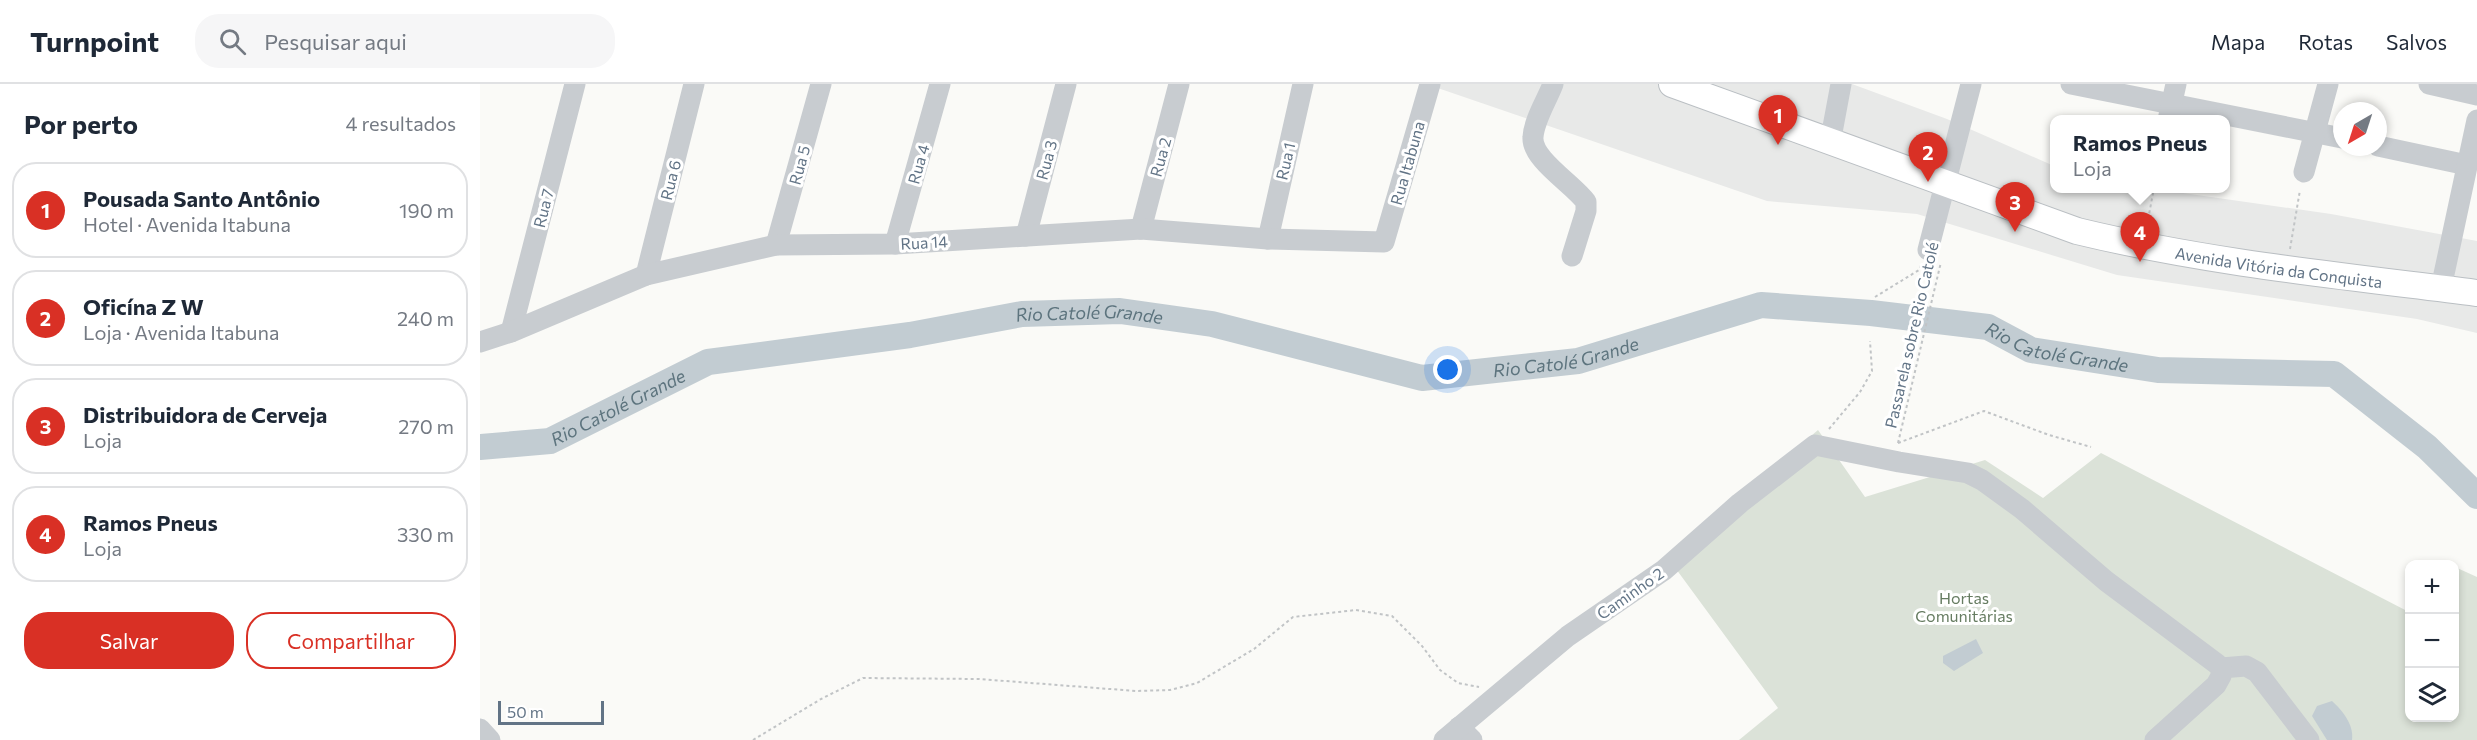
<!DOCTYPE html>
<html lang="pt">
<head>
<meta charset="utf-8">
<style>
	:root { --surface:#fff; --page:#f6f6f7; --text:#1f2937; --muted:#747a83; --line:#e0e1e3; --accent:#d93025 }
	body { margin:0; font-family:Commissioner,sans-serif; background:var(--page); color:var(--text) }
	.controls { position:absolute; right:18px; bottom:18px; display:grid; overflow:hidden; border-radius:12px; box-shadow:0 3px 9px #0003 }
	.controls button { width:54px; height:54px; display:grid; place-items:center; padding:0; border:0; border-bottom:2px solid var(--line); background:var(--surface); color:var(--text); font:30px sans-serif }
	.compass { position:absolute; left:1853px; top:18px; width:54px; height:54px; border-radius:50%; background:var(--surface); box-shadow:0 3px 9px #0003; rotate:219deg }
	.scale { position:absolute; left:18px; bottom:15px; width:106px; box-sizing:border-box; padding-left:6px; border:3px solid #627486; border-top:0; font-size:16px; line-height:21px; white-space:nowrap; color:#627486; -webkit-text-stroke:4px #fff; paint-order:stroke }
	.you { position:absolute; left:968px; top:286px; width:21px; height:21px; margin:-15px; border:4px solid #fff; border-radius:50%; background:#1a73e8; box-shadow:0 0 0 9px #1a73e833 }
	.badge { display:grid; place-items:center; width:39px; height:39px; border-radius:50%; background:var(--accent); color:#fff; font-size:20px; font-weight:700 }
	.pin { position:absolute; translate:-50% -50px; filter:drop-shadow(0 2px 3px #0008) }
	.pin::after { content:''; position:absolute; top:32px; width:21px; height:18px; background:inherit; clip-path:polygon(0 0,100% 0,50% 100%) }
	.popup { position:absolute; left:1570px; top:31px; width:180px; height:78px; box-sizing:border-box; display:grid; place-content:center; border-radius:12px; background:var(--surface); filter:drop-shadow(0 2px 4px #0005); font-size:20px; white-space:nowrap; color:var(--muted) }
	.popup b { font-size:22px; color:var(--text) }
	.popup::after { content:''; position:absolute; left:50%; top:100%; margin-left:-12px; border:12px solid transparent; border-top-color:var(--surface) }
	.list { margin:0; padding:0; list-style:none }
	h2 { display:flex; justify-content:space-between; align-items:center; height:78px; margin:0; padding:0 24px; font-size:26px }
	h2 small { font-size:20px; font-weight:400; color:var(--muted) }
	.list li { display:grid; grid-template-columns:39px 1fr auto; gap:18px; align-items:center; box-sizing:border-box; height:96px; margin:0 12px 12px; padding:0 12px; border:2px solid var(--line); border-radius:24px }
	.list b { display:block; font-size:22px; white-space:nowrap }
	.list p { margin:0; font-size:20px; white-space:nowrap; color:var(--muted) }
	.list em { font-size:20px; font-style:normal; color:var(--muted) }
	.actions { display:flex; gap:12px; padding:18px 24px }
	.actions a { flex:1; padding:14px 0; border:2px solid var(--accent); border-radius:24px; text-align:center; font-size:21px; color:var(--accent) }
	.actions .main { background:var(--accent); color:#fff }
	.icon { flex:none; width:33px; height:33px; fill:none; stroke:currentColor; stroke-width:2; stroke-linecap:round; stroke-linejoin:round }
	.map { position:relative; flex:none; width:1997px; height:656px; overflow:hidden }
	header { display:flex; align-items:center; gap:36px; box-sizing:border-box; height:84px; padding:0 30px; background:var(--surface); border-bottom:2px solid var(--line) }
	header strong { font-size:28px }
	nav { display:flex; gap:33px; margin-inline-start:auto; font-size:21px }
	.search { width:420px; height:54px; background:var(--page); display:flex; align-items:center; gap:15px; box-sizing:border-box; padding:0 21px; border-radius:24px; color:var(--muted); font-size:22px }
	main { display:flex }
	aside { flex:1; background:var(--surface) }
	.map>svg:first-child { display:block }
</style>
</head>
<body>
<header>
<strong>Turnpoint</strong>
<div class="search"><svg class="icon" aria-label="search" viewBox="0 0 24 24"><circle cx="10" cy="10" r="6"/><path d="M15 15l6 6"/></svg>Pesquisar aqui</div>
<nav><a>Mapa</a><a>Rotas</a><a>Salvos</a></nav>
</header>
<main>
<aside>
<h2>Por perto<small>4 resultados</small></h2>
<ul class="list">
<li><span class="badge">1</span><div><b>Pousada Santo Antônio</b><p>Hotel · Avenida Itabuna</p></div><em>190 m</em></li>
<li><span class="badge">2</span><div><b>Oficína Z W</b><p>Loja · Avenida Itabuna</p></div><em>240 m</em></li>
<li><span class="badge">3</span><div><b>Distribuidora de Cerveja</b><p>Loja</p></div><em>270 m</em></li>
<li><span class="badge">4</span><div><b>Ramos Pneus</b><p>Loja</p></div><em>330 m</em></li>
</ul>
<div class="actions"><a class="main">Salvar</a><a>Compartilhar</a></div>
</aside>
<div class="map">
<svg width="1997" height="656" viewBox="0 0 1997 656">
	<rect width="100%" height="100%" fill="#fafaf7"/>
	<path fill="#e8e9e8" d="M946,0h426l95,35 107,47v22l101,1 176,25 146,27v92l-60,-14 -300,-44 -200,-61 -150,-13z"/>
	<path fill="#dbe2d8" d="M1338,346l47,67 120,-37 58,38 58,-45 308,159 1,106h44l1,-151 22,10v163h-738l39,-32 -110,-150z"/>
	<g fill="#c2ccd2">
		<path d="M1496,555l7,14 -29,18 -11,-8v-7z"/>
		<path d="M1852,617c11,10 22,24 20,39h-25l-15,-24 5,-10z"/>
	</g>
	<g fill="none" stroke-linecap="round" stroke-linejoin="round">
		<path stroke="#c2ccd2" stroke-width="26" id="s1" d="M0,363l70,-6 158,-79 202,-27 112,-21 98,-3 92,13 210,54 156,-17 183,-56 110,8 117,14 43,23 127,20 176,4 93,73 50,49"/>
		<g stroke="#babfc3" stroke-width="28">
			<g id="major">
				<path id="s2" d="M1192,0l405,147c132,32 266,45 400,62"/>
			</g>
		</g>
		<g stroke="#c1c4c6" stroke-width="2" stroke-dasharray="3 3" stroke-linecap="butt">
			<path d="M1667,141l7,-37"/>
			<path d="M1810,165l10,-59"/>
			<path d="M1395,213l44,-27 2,-5"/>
			<path d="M1349,345l31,-37 12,-21 -2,-30"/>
			<path d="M1418,359l86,-32 65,24 42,12"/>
			<path d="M1418,359l43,-181"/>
			<path d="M273,656l68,-41 42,-21 116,1 157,12 34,-1 27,-7 57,-34 39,-32 63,-7 36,6 30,30 18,24 18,13 21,4"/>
		</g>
		<g stroke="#c8ccd0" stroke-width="21">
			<path d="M1073,0c-6,16 -19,36 -20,53 -2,22 40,47 53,65v9l-14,45"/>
			<path d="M1591,0l271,54"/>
			<path d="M1949,0l48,11"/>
			<path d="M1688,36l8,-36"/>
			<path d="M1350,59l11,-59"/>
			<path d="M1898,62l89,19"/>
			<path d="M1824,88l24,-88"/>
			<path d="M661,145l38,-145"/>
			<path d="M546,152l40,-152"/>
			<path d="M788,155l35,-155"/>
			<path d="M415,160l45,-160"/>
			<path d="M296,161l45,-161"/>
			<path d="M1448,166l43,-166"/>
			<path d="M166,191l48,-191"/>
			<path d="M1961,204l36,-168"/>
			<path d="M31,248l64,-248"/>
			<path d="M0,258l31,-10 135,-57 130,-30 119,-1 246,-15 127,10 116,3 46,-158"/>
			<path d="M1741,584l25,-2 11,6 52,68"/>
			<path d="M979,643l13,13"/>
			<path d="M0,645l10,11"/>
			<path d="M964,656l124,-104 96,-66 76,-67 75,-58 84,17 69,11 14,7 40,29 84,72 111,83 4,4v8l-5,9 -61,55"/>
		</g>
		<use href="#major" stroke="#fff" stroke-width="26"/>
	</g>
	<g text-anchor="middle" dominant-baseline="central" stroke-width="6" stroke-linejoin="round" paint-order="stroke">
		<g font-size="16" fill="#627486" stroke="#fff">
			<text transform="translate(680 73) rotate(-75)">Rua 2</text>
			<text transform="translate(566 76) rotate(-75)">Rua 3</text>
			<text transform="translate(805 77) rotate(-77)">Rua 1</text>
			<text transform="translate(927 79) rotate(-74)">Rua Itabuna</text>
			<text transform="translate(438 80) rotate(-74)">Rua 4</text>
			<text transform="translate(319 81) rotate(-75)">Rua 5</text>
			<text transform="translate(190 96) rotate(-76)">Rua 6</text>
			<text transform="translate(63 124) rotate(-76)">Rua 7</text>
			<text transform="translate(444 158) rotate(-3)">Rua 14</text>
			<text stroke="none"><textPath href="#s2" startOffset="636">Avenida Vitória da Conquista</textPath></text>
			<text transform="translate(1431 251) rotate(-77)">Passarela sobre Rio Catolé</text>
			<text transform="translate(1150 509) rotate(-35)">Caminho 2</text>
		</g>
		<g font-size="16" fill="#667c61" stroke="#fff">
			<text x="1484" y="513">Hortas<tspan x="1484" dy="18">Comunitárias</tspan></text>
		</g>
		<g font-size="18" font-style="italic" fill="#5d747e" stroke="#fff">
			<text stroke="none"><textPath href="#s1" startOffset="632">Rio Catolé Grande</textPath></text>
			<text stroke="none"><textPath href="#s1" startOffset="1622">Rio Catolé Grande</textPath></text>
			<text stroke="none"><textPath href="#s1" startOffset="1118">Rio Catolé Grande</textPath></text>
			<text stroke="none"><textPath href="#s1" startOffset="146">Rio Catolé Grande</textPath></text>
		</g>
	</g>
</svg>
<div class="controls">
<button>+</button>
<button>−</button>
<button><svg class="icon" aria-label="layers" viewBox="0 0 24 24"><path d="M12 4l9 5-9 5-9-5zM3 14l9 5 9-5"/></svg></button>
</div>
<svg class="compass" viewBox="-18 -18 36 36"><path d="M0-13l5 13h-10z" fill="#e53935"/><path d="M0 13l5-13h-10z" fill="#747a83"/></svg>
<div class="scale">50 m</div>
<div class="you"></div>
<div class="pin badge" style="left:1298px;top:61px">1</div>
<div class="pin badge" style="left:1448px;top:98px">2</div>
<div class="pin badge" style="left:1535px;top:148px">3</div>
<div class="pin badge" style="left:1660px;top:178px">4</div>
<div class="popup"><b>Ramos Pneus</b>Loja</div>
</div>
</main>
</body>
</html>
